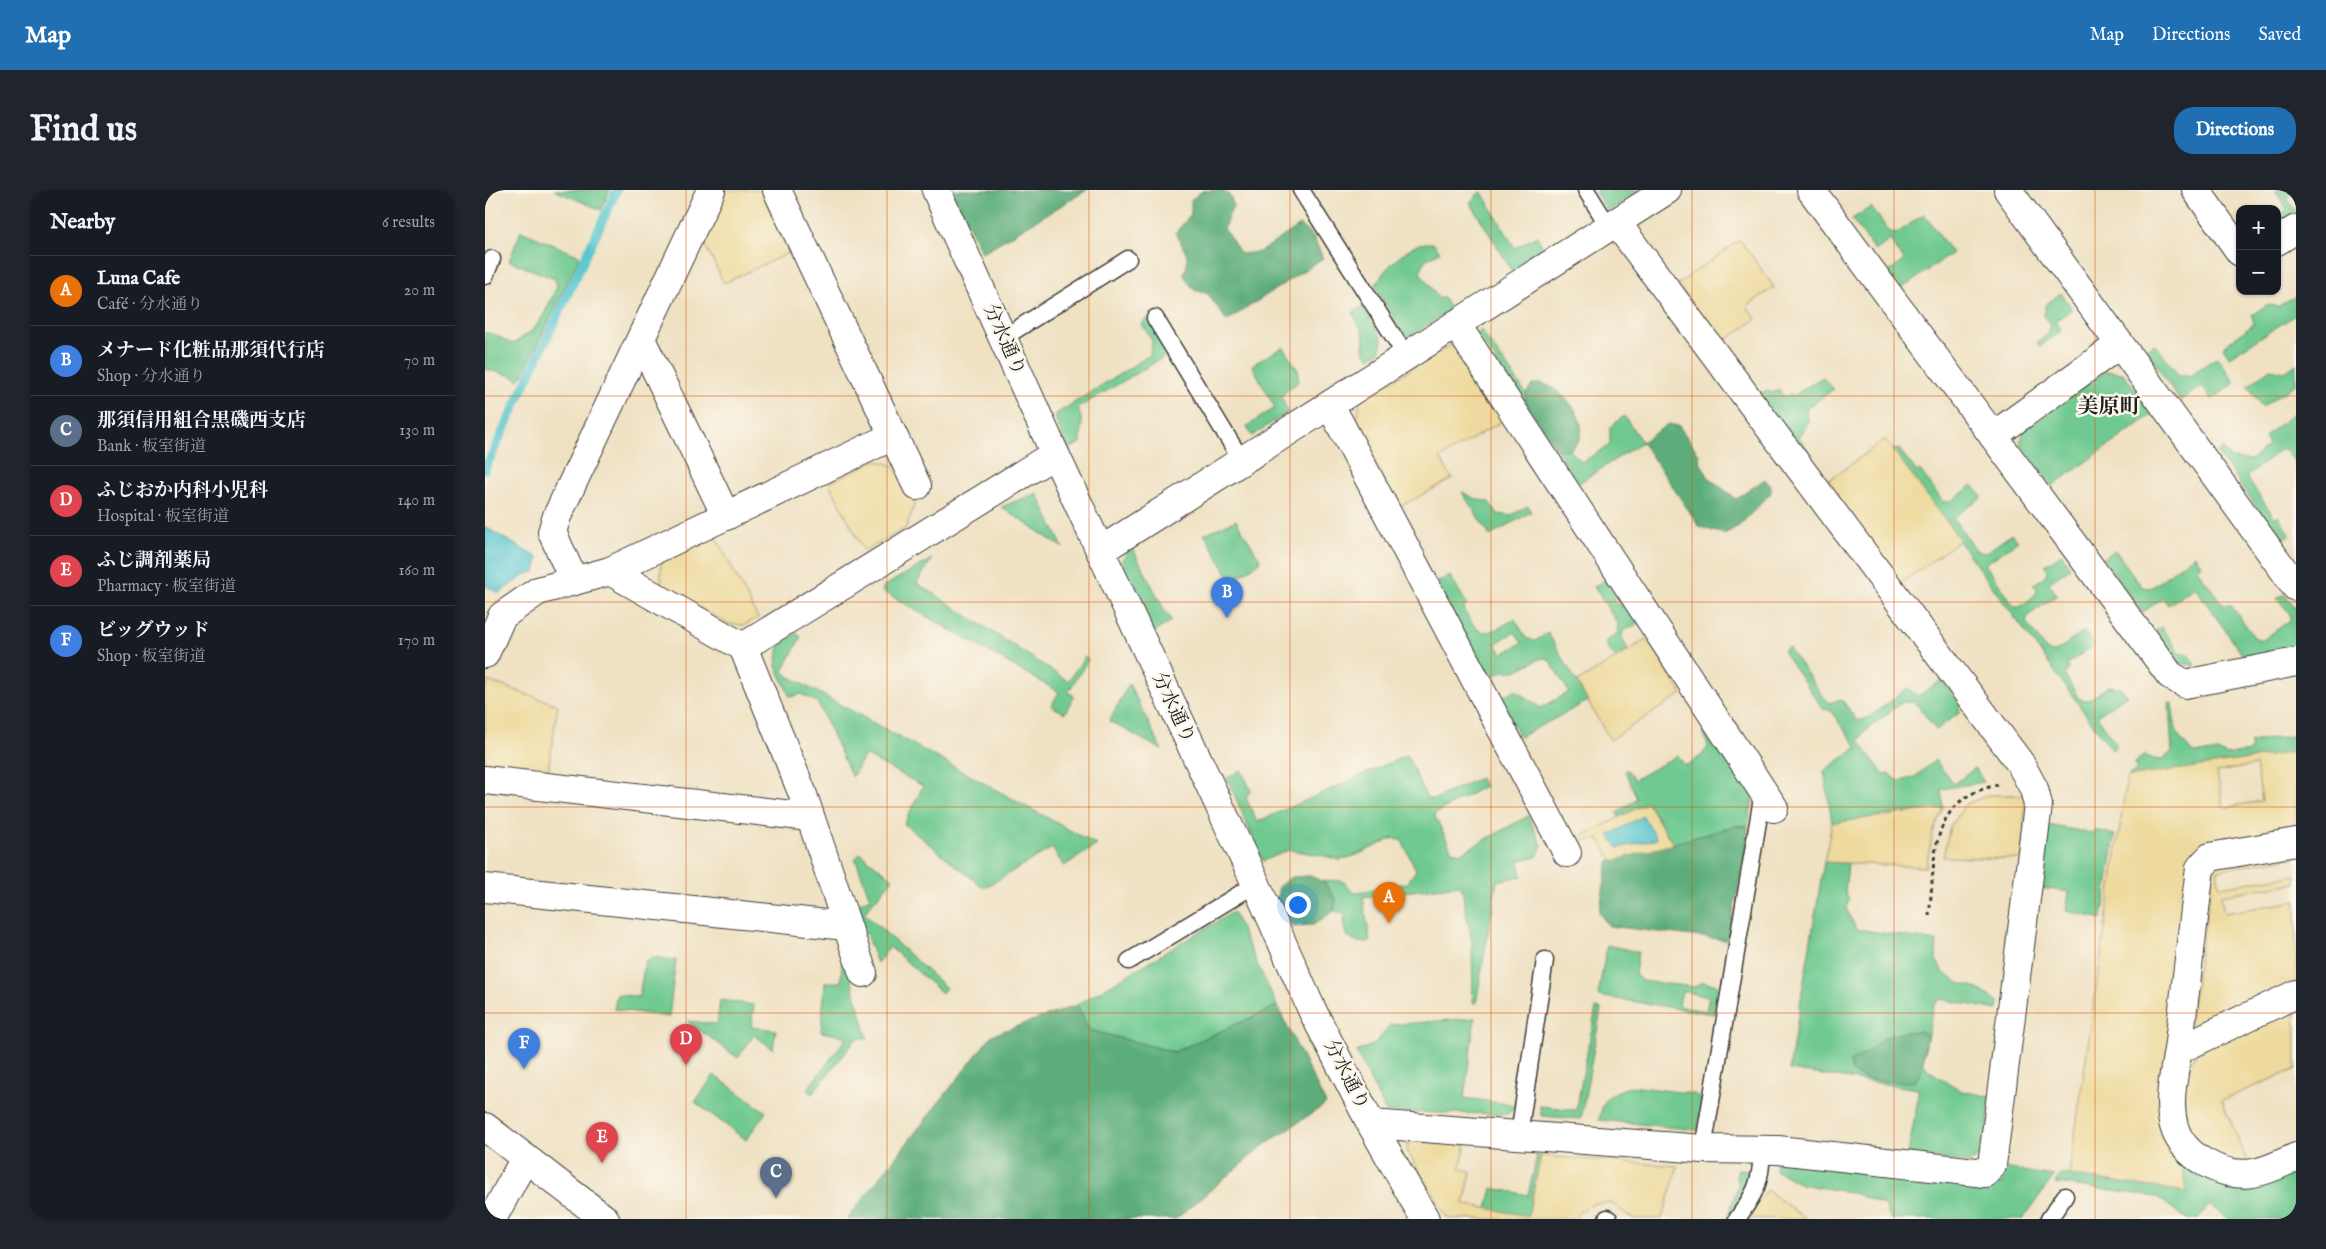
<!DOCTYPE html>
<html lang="en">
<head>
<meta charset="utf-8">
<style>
	:root { --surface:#171b24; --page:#20242c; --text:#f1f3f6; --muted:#9ea1a6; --line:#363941; --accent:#1f6fb2 }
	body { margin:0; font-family:"IM FELL English","Noto Serif JP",serif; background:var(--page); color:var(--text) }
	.controls { position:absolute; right:15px; top:15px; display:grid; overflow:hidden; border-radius:10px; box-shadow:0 1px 4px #0004 }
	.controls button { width:45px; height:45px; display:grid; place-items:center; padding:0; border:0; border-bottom:1px solid var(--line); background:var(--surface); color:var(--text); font:25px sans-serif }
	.you { position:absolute; left:812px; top:714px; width:18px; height:18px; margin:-12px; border:4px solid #fff; border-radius:50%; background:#1a73e8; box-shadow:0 0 0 8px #1a73e833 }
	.badge { display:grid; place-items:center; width:32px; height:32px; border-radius:50%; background:var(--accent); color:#fff; font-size:16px; font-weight:700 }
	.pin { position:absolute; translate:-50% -41px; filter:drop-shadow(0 1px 2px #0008) }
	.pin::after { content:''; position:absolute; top:26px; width:18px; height:15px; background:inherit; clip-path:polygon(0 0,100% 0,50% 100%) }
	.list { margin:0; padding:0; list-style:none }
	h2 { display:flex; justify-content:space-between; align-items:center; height:65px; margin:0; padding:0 20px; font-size:21px }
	h2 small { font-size:16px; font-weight:400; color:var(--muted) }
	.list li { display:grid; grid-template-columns:32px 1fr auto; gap:15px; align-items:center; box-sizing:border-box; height:70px; padding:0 20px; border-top:1px solid var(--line) }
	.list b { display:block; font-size:19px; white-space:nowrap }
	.list p { margin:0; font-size:16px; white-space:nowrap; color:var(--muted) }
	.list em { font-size:16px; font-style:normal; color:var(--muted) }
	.map { position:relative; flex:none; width:1811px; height:1029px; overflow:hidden; border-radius:20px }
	header { display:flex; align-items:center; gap:30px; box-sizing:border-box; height:70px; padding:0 25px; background:var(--accent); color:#fff }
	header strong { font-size:24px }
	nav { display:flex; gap:28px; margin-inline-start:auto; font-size:18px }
	.intro { display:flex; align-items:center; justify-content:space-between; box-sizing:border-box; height:120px; padding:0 30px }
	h1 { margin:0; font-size:35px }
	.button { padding:12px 22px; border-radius:20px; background:var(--accent); color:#fff; font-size:18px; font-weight:700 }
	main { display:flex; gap:30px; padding:0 30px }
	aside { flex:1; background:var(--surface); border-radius:20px; box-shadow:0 1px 4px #0004 }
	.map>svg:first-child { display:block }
</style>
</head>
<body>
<header>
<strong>Map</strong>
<nav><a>Map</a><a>Directions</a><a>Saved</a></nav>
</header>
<div class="intro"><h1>Find us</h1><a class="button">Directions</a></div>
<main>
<aside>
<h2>Nearby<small>6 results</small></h2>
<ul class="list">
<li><span class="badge" style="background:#e8710a">A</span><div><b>Luna Cafe</b><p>Café · 分水通り</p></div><em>20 m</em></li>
<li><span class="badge" style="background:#3f7fe0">B</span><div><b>メナード化粧品那須代行店</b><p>Shop · 分水通り</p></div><em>70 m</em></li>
<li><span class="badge" style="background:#5c6f8a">C</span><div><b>那須信用組合黒磯西支店</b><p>Bank · 板室街道</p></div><em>130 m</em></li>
<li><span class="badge" style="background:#e0444e">D</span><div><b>ふじおか内科小児科</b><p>Hospital · 板室街道</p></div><em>140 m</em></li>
<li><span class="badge" style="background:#e0444e">E</span><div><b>ふじ調剤薬局</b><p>Pharmacy · 板室街道</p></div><em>160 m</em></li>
<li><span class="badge" style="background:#3f7fe0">F</span><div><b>ビッグウッド</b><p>Shop · 板室街道</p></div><em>170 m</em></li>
</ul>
</aside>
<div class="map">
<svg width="1811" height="1029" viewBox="0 0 1811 1029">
	<rect width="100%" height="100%" fill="#fbf7ec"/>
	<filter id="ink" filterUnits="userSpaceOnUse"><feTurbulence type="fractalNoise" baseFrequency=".02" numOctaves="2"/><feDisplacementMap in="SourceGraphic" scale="10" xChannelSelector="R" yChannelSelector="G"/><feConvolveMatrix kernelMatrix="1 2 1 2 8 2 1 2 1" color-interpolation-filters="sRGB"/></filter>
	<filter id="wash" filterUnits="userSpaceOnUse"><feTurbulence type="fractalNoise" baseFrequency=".0096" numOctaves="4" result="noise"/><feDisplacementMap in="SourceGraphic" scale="20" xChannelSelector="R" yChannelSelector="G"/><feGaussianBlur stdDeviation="1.12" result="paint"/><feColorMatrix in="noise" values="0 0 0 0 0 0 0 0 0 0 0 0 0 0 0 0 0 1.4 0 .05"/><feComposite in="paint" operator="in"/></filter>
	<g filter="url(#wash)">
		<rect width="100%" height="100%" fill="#efe1c2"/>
		<g fill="#70c990" stroke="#467256" fill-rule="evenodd">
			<path d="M69,0h56l-9,20z"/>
			<path d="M1112,0h43l-32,22 -13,-20z"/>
			<path d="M1790,0h20v2l-8,6 9,14 -19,12v-11l4,2 6,-5z"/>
			<path d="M996,1l34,57 22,-12 7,14 -32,21 -42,-69z"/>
			<path d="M1386,17l18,24 7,3 28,-20 28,39 -51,36 -12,-17 15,-12 -14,-20 -15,11 -23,-32z"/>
			<path d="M36,41l59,25 -57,119 -4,5 -7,-4 -27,-7v-37l11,3 16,9c29,-16 32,-29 45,-58l-2,-7 -46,-18z"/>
			<path d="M948,53l7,9 -15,8 -5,12 19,27 4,-2 8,13 -45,29 -31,-53c8,-16 26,-33 42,-41 5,-2 11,-2 16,-2z"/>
			<path d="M1576,103l11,16 -16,12 5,10 -21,16 -3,-5 12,-10 2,-6 -8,-12 2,-1v-8z"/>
			<path d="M1811,106v19l-67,42 -6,-10 31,-23 -2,-9 16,-11 9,3z"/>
			<path d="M878,116l19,33 -2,13 -11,6 -6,-9 1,-13 -11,-23z"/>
			<path d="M663,127l21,37 -91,54 4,14 -1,21 -13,6 -12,-28v-7l94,-59 2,-14 -10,-17z"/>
			<path d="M996,140l45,63v11l-49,-70z"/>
			<path d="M1670,154l24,32h10l28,-19 18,26 -24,17 -9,-14 -22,15 -35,-52z"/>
			<path d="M798,157l15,23v12l-17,14 7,16 -36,24 -5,-10 28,-18 -23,-43z"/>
			<path d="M1811,174v20l-34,23 -14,-21 22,-17 15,3z"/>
			<path d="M1621,181l17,2 30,41 -101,72 -32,-43 4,-13z"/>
			<path d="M1337,187l12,12 -27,19 -1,7 3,6 -10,16 17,26 -4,4 -52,-72 6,-5 7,3 6,-4 4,7 12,-1z"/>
			<path d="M1808,224l3,4v47l-10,-15 -5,-1 -35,28 29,41 3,-2 12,18 -9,7 -64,-89 6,-4 8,11 20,1 18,-15 -4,-9z"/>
			<path d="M1139,226l18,26 -63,41 -23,-34 14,1 12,12 28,-17v-18z"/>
			<path d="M1414,259l18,23 3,-2 23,32 8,-1 22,-16 9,12 -29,21 24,33 8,2 27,-19 6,7 -33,23 30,43h5l15,-12 2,-6 -4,-4 13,-9 1,-6 -2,-5 17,-11 8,14 -21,15 8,12 -29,21 -2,6 21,29 8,1 29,-21 11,14 -28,19 2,5 -4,6 14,24 9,1 21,-14 12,2 6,7 -30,21 20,30 -5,4 -220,-300z"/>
			<path d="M977,302l14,7 13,3 9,12 12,2 18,-10 3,6 -41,24z"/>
			<path d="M552,303l26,55 -62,-41z"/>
			<path d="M751,330l25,41 -29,21 -28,-48z"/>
			<path d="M648,359l32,62 7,10 -18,11 -33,-70 4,-8z"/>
			<path d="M1630,360l27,37 9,1 44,-33 6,10 -4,3 2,4 24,33h8l24,33 8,2 27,-20v-6l-13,-16 8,-4 11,15v39l-50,12 -51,-73 -27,18 -5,-7 -21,15 -39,-55z"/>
			<path d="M447,369l-15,24 151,98 17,-25 3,4 -20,32 6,4 -9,17 -14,-7 8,-14 -177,-101 2,-5z"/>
			<path d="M965,386l17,28 -4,5c19,32 22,26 52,10l11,19 9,3 13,-8 40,68 -68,36 -20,-39 15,-8 26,18 28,-16 -21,-34h-6l-27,13h-12l-15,9 -52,-98zM1030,442l7,11 -20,11 -6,-11z"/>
			<path d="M1123,388l9,15 -4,7 4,5 9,-1 13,19 -16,8 -1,7 6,12 -12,8 -7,-8 -4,-8 12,-8 1,-10 -24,-37z"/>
			<path d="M1676,437l19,26h7l9,13 -17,-3 -24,-32z"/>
			<path d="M311,443l5,4 -18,34 5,5 309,169 -33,21 -12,-18 -68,40 -80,-64 19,-38 -58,-31 -13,22 -35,-75 -16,-8 -11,3 -14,-31 3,-21z"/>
			<path d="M1303,457l40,56 10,-3 5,1 14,20 11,-3 40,-30 10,8 24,-16 18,24 -1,9 -23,17 -21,-28h-13l-40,32 -3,7 25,34 5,-1 10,7 16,-4 20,-17 19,24 21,-16 9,14 -43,7 2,19 -111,15 -8,-52 33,-24 -27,-37 -7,-1 -40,-58z"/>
			<path d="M644,494l33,66 -53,-29z"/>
			<path d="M1684,513h3l3,24 5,11 13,15 26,-1 8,3 23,-3 1,-10 45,-7v17l-169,25 10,-8 -3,-6 11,-8 8,4 8,1 11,-8z"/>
			<path d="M1224,534l45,68 -6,33 -13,1 -62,18 -25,-41 -29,14 -2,-4 20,-14 -12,-28 2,-2 7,11 44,-25 7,11 16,-10 7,-9 -5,-17z"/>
			<path d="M922,565l20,43 7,1 46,-21 5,8 -51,28 18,37 9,2 67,-37 14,29 -5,12 -18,3 3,16 -25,5 -21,123 -3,-2 -1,-59 -11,-58 -98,12 7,44c-20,6 -31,-8 -24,-27l-12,-3 2,-11 -12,-18c15,-3 21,-3 29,11l54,-10 9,-13 -14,-29 -9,-3 -36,17 -17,5 -19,-5 -32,-5 -26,11 -36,-83 14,-8 10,20 -5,8 11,24z"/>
			<path d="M1562,635l45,8 3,-3 20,5 -13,84 -36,-8 3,-19 -28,-4z"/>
			<path d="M375,663l33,26 -29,34 82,75 -4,5 -52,-46 -13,16 -22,-58 15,-7 -15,-40z"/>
			<path d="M1339,672l24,1 -3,30 4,6 -3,9 10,21 81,12 -1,19 8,13 15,10 16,4 24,15 -1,8 -58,-11 -7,8 -10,55 5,8 34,21 29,6 -6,54 -16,12 -61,-9 10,-56v-9l-129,-19z"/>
			<path d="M748,722l44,94 -103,46 -85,-22 -12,-25z"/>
			<path d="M1122,755l31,7 -3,22 7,7 52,6 9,-5 15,3 -5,29 -115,-18zM1197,801l27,6 -3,14 -27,-5z"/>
			<path d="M167,767l24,3 -7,57 -55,-8 3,-15 22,3 6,-36z"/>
			<path d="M360,769l23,80 -11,-1 -45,56 -5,-4 40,-53 -26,-5 4,-50h16l1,-20z"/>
			<path d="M235,810l34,5 -3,22 25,3 -3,19 -19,-14 -16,23 -51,-37 30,3z"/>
			<path d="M1111,818l5,1 -20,110 -40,-3 -1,-10 36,4z"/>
			<path d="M990,828l-11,80 52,7 -1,4 -8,5 -121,-2 -30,-60 19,-8 15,-19z"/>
			<path d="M229,885l52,37 -20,28 -51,-38z"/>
			<path d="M1147,896l62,8 8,6 -4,30 -99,-10c5,-24 10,-26 33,-34z"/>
			<path d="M1052,965l4,1 -13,60 -41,-7 5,-21 36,7z"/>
			<path d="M1291,969l226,25 2,-16 50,8 -31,43h-133l-4,-13 -33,-13 -52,-9 -26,-14z"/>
			<path d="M1695,970l116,7v52h-68l-19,-14 -10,14h-12l-30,-22 -102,-14 6,-9 125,18z"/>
			<path d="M1253,979l15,1 -1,9 -20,40h-5l11,-34 -2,-8z"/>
		</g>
		<g fill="#5cad7a" stroke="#3c644b">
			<path d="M466,0h136l-105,63z"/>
			<path d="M737,0l9,7 2,9 -9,22 17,26 19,-2 40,-27 13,12 10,21 -96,63 -19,-27 -14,-4 -11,-16c10,-15 0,-27 -8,-41l16,-18v-15l11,-9z"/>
			<path d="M1055,193c20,4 48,33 40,55 -2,5 -7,8 -10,12l-14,-1 -30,-45v-11l6,-8z"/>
			<path d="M1183,234l11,2 20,28 1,8 9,16 27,21 29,-20 6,8v6l-32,33 -15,8 -24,-7 -58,-85z"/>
			<path d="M1250,636h13v14l-19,94 -3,6 -117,-14 -10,-13 9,-51z"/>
			<path d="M825,686l14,6 12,18 -2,11 -21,14 -18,1c-13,-10 -18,-22 -17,-39l13,-10z"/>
			<path d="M592,815l12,25 85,22 103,-46 49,98 -63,42 -87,73h-329l145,-184z"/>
			<path d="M1435,841l7,4 -6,37 -6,10c-14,0 -47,0 -59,-7 -5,-2 -5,-8 -6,-13l19,-11 14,-13 20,-6z"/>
		</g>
		<g fill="#eeda9e" stroke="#857b5d" fill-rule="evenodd">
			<path d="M241,0h35l28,63 -65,30 -21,-42z"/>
			<path d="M1255,50l34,47 -27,19 9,13 -35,25 -43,-60z"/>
			<path d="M966,155l10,4 45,70 -66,39 12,21 -53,28 -43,-80 4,-27z"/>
			<path d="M1400,249l75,101 -61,45 -75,-101z"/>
			<path d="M391,270l18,6 21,37 -9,25 -42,23 -35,-68z"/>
			<path d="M231,347l42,81 -14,7 -16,-1 -67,-37v-25z"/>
			<path d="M1162,449l35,55 -72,46 -33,-58z"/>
			<path d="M3,491l70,24 -11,73 -62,-8v-81z"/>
			<path d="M1811,562v80l-100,17 -36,255 20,56 7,32 -118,-17 58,-398zM1771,575l6,36 -39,7 -6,-36z"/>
			<path d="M1504,605h37l-4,64 -79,-2 7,-31 16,-22z"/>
			<path d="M1162,613l26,41 -61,17 -13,-22 -17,2 -5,-2z"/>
			<path d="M1458,618l-10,24 -7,35 -102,-5 8,-39z"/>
			<path d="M1811,662v5l-79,13 3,17 76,-12v8l-75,12 3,18 72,-12v85l-101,43 -6,-6 25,-157z"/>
			<path d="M1811,811v68l-74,31 26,64 -41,-11 -22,-23c-1,-17 -4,-37 -1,-54 5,-33 84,-61 112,-75z"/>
			<path d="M931,949l50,6 -6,23 11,4 -7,32 64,12 13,-60 137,10 -16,53h-29l-22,-16h-17l-15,9 -5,7h-126l-41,-68 1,-7z"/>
			<path d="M1282,1000l39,29h-60z"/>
		</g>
		<g fill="#59c6cf" stroke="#3a7176">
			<path d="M0,337l53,31 -3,14 -9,2 -27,19 -14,-8z"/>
			<path d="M1158,626l14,23 -39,9 -9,-13z"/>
		</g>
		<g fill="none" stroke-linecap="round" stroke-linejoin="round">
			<path stroke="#59c6cf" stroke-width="9" d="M0,279l132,-279"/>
		</g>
	</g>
	<g filter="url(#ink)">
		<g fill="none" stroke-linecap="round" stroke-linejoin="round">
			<g stroke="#3c3a35" stroke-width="19">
				<g id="service">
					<path d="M816,0l105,166"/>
					<path d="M1101,0l23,37"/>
					<path d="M0,86l7,-17"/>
					<path d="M670,128l87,143"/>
					<path d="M518,148l125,-79"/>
					<path d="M644,771l127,-77"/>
					<path d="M1034,945l26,-175"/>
					<path d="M1218,959l60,-357"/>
					<path d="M1122,1028l2,1"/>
					<path d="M1252,1029c19,-27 24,-36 25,-69"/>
					<path d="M1564,1029l16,-23"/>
				</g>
			</g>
			<g stroke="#3c3a35" stroke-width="30">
				<g id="minor">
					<path d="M292,0l140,296"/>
					<path d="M1326,0l359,485 15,9 111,-22"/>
					<path d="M1523,0l288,397"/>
					<path d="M1711,0l44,62"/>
					<path d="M1792,51l19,-12"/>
					<path d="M971,134l318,484"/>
					<path d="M156,149l85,177"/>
					<path d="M845,215l237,448"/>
					<path d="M1508,246l127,-92"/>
					<path d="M615,361l567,-361"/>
					<path d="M125,381l283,-135"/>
					<path d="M89,391l-22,-49 5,-16 154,-326"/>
					<path d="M258,457l312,-193"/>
					<path d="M0,464l17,-38 36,-25 72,-20 133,76 59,145 61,181"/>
					<path d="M0,590l325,37"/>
					<path d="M0,698l361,38"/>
					<path d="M1811,804l-118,56c-4,25 -11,52 -4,76 8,30 48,52 79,47 15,-2 29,-10 43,-16"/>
					<path d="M1693,860l22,-182 10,-11 86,-15"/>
					<path d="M886,934l332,25 75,1 207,23 7,-8 46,-360 -4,-16 -14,-26 -404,-541"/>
					<path d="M7,1029l33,-61"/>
				</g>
			</g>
			<g stroke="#3c3a35" stroke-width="30">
				<path id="tertiary" d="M451,0l119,264 201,430 56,126 59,114 54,95"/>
			</g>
			<g stroke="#3c3a35" stroke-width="30">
				<path id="secondary" d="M0,937l120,92"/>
			</g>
			<path stroke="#3c3a35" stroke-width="3" stroke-dasharray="4 4" stroke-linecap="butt" d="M1444,726c7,-58 -2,-117 69,-131"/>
			<use href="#service" stroke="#fff" stroke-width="16"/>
			<use href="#minor" stroke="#fff" stroke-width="28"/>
			<use href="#tertiary" stroke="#fff" stroke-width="28"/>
			<use href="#secondary" stroke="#fff" stroke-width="28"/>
		</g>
	</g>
	<path fill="none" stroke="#d4530e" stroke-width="1" stroke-opacity="0.55" d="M201,0v1029M402,0v1029M604,0v1029M805,0v1029M1006,0v1029M1207,0v1029M1409,0v1029M1610,0v1029M0,206h1811M0,412h1811M0,617h1811M0,823h1811"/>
	<g text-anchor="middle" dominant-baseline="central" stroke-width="5" stroke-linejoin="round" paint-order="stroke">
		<g font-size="19" fill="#1c1c1c" stroke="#fbf7ec">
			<text transform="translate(519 150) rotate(66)">分水通り</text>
			<text transform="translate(688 518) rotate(65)">分水通り</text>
			<text transform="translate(861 885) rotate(63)">分水通り</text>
		</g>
		<g font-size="21" font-weight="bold" fill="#1c1c1c" stroke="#fbf7ec">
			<text x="1624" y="217">美原町</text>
		</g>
	</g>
</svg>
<div class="controls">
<button>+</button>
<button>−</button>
</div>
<div class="you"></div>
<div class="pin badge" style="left:904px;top:733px;background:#e8710a">A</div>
<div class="pin badge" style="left:742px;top:428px;background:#3f7fe0">B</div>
<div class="pin badge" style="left:291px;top:1008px;background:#5c6f8a">C</div>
<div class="pin badge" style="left:201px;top:875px;background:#e0444e">D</div>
<div class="pin badge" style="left:117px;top:973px;background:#e0444e">E</div>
<div class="pin badge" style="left:39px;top:879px;background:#3f7fe0">F</div>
</div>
</main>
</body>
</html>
